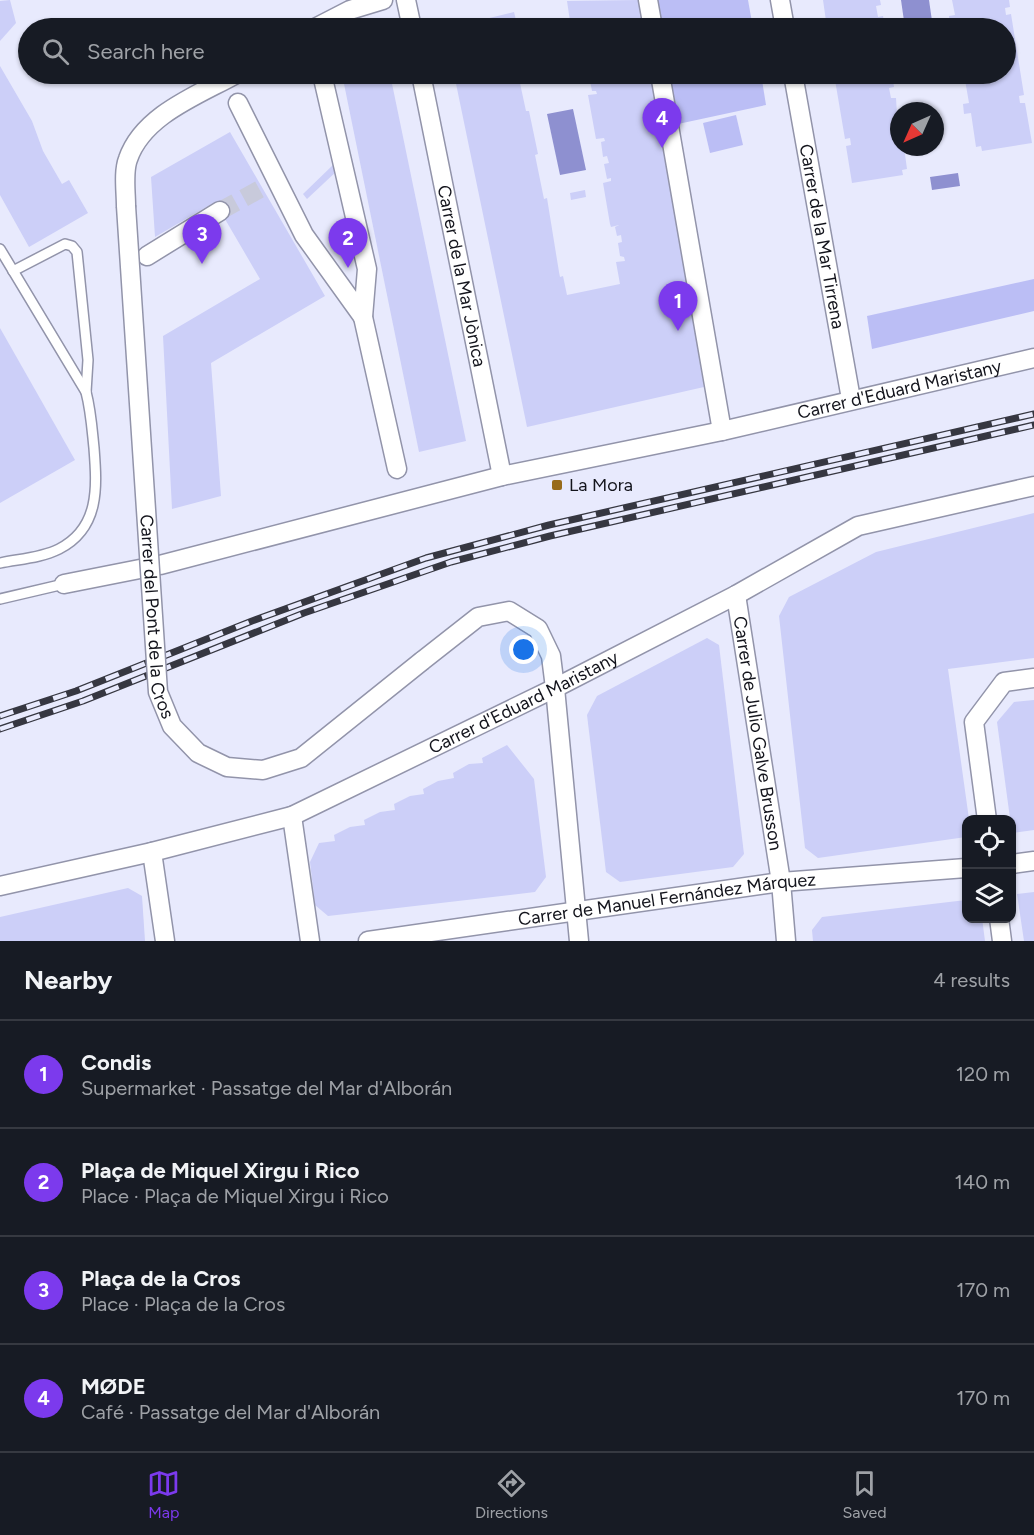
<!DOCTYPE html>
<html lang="en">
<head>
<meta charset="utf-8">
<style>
	:root { --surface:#171b24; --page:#242831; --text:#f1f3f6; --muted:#9ea1a6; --line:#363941; --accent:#7c3aed }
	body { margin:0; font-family:Figtree,sans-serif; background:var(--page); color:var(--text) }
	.controls { position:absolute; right:18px; bottom:18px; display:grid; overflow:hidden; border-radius:12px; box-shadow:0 2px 4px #0004 }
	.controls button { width:54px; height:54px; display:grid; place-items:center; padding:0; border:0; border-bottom:2px solid var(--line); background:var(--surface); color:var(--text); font:30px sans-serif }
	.compass { position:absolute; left:890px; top:102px; width:54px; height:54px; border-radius:50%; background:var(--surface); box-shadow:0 2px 4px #0004; rotate:225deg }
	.you { position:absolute; left:524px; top:650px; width:21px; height:21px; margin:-15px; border:4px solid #fff; border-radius:50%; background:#1a73e8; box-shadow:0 0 0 9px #1a73e833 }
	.badge { display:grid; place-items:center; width:39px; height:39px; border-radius:50%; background:var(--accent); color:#fff; font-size:20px; font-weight:700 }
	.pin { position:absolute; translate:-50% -50px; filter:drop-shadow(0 2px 3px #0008) }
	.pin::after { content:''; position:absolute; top:32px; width:21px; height:18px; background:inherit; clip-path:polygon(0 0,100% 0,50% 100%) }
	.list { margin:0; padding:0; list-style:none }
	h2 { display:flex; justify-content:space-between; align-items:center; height:78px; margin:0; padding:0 24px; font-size:26px }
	h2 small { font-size:20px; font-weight:400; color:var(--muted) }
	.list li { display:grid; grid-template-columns:39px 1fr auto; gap:18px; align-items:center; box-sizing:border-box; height:108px; padding:0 24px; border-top:2px solid var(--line) }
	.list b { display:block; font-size:22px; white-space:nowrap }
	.list p { margin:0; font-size:20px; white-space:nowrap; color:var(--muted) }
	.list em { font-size:20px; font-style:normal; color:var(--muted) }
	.icon { flex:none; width:33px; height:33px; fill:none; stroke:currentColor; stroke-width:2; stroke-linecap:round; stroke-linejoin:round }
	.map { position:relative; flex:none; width:1034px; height:941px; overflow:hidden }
	.search { position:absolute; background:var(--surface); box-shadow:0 2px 4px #0004; left:18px; right:18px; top:18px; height:66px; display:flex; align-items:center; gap:15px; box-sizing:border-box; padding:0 21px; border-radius:33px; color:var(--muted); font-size:22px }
	.sheet { height:510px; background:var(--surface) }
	nav { display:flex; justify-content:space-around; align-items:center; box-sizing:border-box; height:84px; border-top:2px solid var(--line); background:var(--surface); font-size:16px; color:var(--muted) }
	nav a { display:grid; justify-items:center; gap:3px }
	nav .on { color:var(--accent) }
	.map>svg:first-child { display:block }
</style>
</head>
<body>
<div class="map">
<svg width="1034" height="941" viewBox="0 0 1034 941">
	<rect width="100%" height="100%" fill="#e8eafd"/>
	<g fill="#bbbef5">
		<path d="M657,0h91l5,28h-91z"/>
		<path d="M670,74h91l5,31 -88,19z"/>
		<path d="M736,115l7,30 -33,8 -7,-30z"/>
		<path d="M1034,279v32l-162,38 -5,-33z"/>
	</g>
	<g fill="#8e90d0">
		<path d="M901,0h28l4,28h-28z"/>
		<path d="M573,109l13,61 -26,5 -13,-61z"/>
		<path d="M958,173l2,13 -28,4 -2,-13z"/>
	</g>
	<g fill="#cccff8">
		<path d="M10,0l6,23 -16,18v-40z"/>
		<path d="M639,0l5,28h-73l-4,-27z"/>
		<path d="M823,0h57l1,5 -5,1 2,11 5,-1 2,12h-58z"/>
		<path d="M952,0h57l1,7 -5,1 1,7 5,-1 13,81 -5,1 1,7h5l7,40 -50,8 -1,-5 -5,1 -5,-34 -7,1 -1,-10 6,-1 -5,-29h42v-46h-49l-1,-3 -6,1 -1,-10 6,-1z"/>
		<path d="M514,12l4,16h-70z"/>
		<path d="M0,66l32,55 11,30 19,33 7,-4 19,33 -59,34 -29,-52z"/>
		<path d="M342,74h48l76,367 -47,11z"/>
		<path d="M454,74h64l8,37h3l9,43 -3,1 9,44 3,-1 12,74 1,5 3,-1 4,19 53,-11 -4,-22 9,-1 -1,-4 -4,-1 -2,-13 4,-1 -1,-7 -4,1 -2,-9 4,-2 -8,2 -1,-3 -7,-41 8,-2v-3l-4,1 -3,-15 5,-1 -2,-7 -4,1 -2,-15 4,-1 -1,-3 -8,1 -8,-44 9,-1 -1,-3h-4l-3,-15 4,-2h59l52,313 -177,40z"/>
		<path d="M834,74h58l2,13 -5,1 2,10h5l3,49h5l3,22 -5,1 1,5 -51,8 -6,-37 5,-1 -1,-7 -5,1z"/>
		<path d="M230,132l95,164 -114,67 10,133 -49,13 -9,-173 97,-57 -45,-77 -60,35 -4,-60z"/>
		<path d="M334,164l5,5 -32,30 -4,-5z"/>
		<path d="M585,190l1,7 -15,3 -1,-7z"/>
		<path d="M0,328l75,132 -75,43z"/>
		<path d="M1034,513v145l-86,11 21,150h-3v18l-148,21 -13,-10 -13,-115 -13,-117 10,-19 87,-45z"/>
		<path d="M707,638l12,7 25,209 -11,13 -113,15 -14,-10 -19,-157 10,-19z"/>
		<path d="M1034,700v130l-22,3 -15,-111 17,-20z"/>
		<path d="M507,745l27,34 12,98 -11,15 -207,24 -13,-11 -5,-43 9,-19 16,-2 -1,-6 16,-8 15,-2 -1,-5 16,-8 15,-2 -1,-6 16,-8 14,-2 -1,-5 15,-8 16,-3 -1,-5 16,-9 14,-1 -1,-5z"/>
		<path d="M128,888l14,8 3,45h-145v-24z"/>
		<path d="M1034,892v49h-10l-7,-47z"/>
		<path d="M966,900v18h16l3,23h-172l-1,-11 10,-13z"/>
	</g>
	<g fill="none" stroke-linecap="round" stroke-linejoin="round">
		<path stroke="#c8cadb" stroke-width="18" stroke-dasharray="18 9" stroke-linecap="butt" d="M220,211l42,-23"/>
		<g stroke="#9294aa" stroke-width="12">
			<g id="lane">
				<path d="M0,249l86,143c5,19 6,37 8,56 3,39 6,80 -35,101 -18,9 -40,10 -59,14"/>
				<path d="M13,271l52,-27 7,2 5,6 11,108 -2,32"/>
				<path d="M0,599l64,-15"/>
			</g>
		</g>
		<g stroke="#9294aa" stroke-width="21">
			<g id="street">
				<path d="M406,0l6,28"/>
				<path d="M648,0l5,28"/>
				<path d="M780,0l5,28"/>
				<path d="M315,28l35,-18 33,-10"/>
				<path d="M322,74l45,195 -4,48 34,152"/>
				<path id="s1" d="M421,74l81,402"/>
				<path d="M660,74l62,357"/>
				<path id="s2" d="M793,74l58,325"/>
				<path d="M238,103l66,132 59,82"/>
				<path d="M126,206c0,-14 -3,-34 2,-47 15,-44 70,-64 108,-85"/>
				<path d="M147,256l73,-45"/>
				<path id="s3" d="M64,584l96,-19 342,-89 220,-45 312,-73"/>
				<path id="s4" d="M736,595l45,287 5,59"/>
				<path d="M422,661l56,-44 31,-6 29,18 13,27 4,32 24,253"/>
				<path d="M292,816l18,125"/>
				<path d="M987,820l-13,-98 30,-40 30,-4"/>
				<path d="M152,852l13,89"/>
				<path d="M1012,864l22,-3"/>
				<path id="s5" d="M0,886l152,-34 140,-36 263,-128 181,-93 122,-69 176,-40"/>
				<path d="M999,918l3,23"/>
				<path id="s6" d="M368,941l413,-59 185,-14"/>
			</g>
		</g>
		<use href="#lane" stroke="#fff" stroke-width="9"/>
		<use href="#street" stroke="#fff" stroke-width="18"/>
		<g stroke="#363741" stroke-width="7">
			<g id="rail">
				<path d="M0,716l76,-25 176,-70 174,-63 123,-33 485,-111"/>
				<path d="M0,729l83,-28 221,-88 147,-51 99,-26 484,-111"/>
			</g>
		</g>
		<use href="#rail" stroke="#e8eafd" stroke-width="4.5" stroke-dasharray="14" stroke-linecap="butt"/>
		<g stroke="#9294aa" stroke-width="21" stroke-linecap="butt">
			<g id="street-bridge">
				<path id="s7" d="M126,206l32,486 14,34 26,27 29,14 36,3 38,-12 121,-97"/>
			</g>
		</g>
		<use href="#street-bridge" stroke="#fff" stroke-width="18"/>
	</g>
	<rect fill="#986b1a" stroke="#e8eafd" stroke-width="2" x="551" y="479" width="12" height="12" rx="3"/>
	<g text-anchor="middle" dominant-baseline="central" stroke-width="5" stroke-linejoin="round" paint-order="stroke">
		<g font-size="18" fill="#13141c" stroke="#e8eafd">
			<text stroke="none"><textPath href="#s2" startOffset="165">Carrer de la Mar Tirrena</textPath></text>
			<text stroke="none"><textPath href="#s1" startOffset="206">Carrer de la Mar Jònica</textPath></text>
			<text stroke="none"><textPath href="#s3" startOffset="858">Carrer d'Eduard Maristany</textPath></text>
			<text stroke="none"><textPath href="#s7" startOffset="412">Carrer del Pont de la Cros</textPath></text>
			<text stroke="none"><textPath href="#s5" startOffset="558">Carrer d'Eduard Maristany</textPath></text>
			<text stroke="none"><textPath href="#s4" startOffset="140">Carrer de Julio Galve Brusson</textPath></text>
			<text stroke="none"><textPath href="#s6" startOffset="302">Carrer de Manuel Fernández Márquez</textPath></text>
		</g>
		<g font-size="18" fill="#13141c" stroke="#e8eafd" text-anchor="start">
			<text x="569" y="485">La Mora</text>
		</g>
	</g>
</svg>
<div class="controls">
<button><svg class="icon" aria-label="locate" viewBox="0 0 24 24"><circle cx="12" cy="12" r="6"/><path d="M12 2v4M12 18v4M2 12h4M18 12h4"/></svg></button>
<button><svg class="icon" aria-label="layers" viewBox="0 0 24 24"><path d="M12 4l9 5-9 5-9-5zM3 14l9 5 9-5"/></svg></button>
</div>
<svg class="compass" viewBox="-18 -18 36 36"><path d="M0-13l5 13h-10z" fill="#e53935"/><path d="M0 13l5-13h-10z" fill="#9ea1a6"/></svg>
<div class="you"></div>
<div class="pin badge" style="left:678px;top:331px">1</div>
<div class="pin badge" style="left:348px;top:268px">2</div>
<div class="pin badge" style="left:202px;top:264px">3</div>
<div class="pin badge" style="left:662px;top:148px">4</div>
<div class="search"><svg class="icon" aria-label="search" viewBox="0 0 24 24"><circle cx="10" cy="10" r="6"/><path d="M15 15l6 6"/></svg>Search here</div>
</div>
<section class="sheet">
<h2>Nearby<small>4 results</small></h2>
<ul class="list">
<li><span class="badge">1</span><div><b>Condis</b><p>Supermarket · Passatge del Mar d'Alborán</p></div><em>120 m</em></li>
<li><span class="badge">2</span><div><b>Plaça de Miquel Xirgu i Rico</b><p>Place · Plaça de Miquel Xirgu i Rico</p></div><em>140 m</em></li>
<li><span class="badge">3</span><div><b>Plaça de la Cros</b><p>Place · Plaça de la Cros</p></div><em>170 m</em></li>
<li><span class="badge">4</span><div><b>MØDE</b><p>Café · Passatge del Mar d'Alborán</p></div><em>170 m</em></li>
</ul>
</section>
<nav>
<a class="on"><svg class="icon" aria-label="map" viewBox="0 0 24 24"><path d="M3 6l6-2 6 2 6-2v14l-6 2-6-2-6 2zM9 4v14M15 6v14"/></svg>Map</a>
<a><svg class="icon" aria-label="directions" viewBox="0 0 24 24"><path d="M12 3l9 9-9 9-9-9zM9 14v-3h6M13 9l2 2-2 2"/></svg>Directions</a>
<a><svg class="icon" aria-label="saved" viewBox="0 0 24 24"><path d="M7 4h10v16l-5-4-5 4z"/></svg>Saved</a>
</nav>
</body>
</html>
